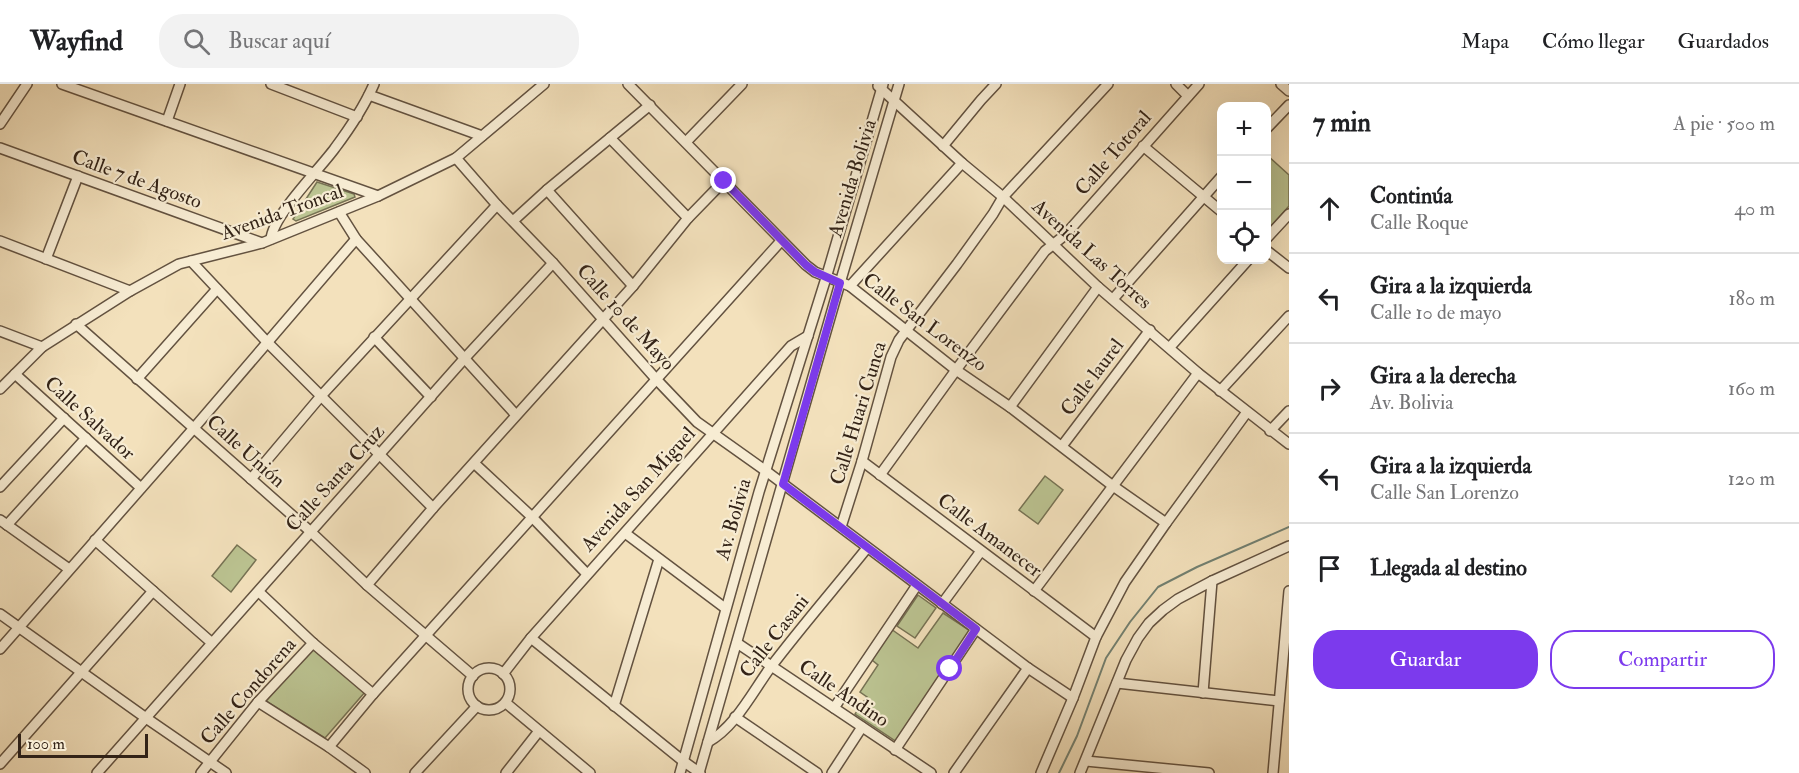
<!DOCTYPE html>
<html lang="es">
<head>
<meta charset="utf-8">
<style>
	:root { --surface:#fff; --page:#f2f2f2; --text:#202124; --muted:#757577; --line:#e0e0e0; --accent:#7c3aed }
	body { margin:0; font-family:"IM FELL Double Pica",serif; background:var(--page); color:var(--text) }
	.controls { position:absolute; right:18px; top:18px; display:grid; overflow:hidden; border-radius:12px; box-shadow:0 6px 24px #0002 }
	.controls button { width:54px; height:54px; display:grid; place-items:center; padding:0; border:0; border-bottom:2px solid var(--line); background:var(--surface); color:var(--text); font:30px sans-serif }
	.scale { position:absolute; left:18px; bottom:15px; width:130px; box-sizing:border-box; padding-left:6px; border:3px solid #332317; border-top:0; font-size:16px; line-height:21px; white-space:nowrap; color:#332317; -webkit-text-stroke:4px #f7ecd3; paint-order:stroke }
	.stop { position:absolute; width:18px; height:18px; margin:-14px; border:4px solid #7c3aed; border-radius:50%; background:#fff }
	.stop.end { background:#7c3aed; border-color:#fff; box-shadow:0 2px 6px #0008 }
	.list { margin:0; padding:0; list-style:none }
	h2 { display:flex; justify-content:space-between; align-items:center; height:78px; margin:0; padding:0 24px; font-size:26px }
	h2 small { font-size:20px; font-weight:400; color:var(--muted) }
	.list li { display:grid; grid-template-columns:39px 1fr auto; gap:18px; align-items:center; box-sizing:border-box; height:90px; padding:0 24px; border-top:2px solid var(--line) }
	.list b { display:block; font-size:22px; white-space:nowrap }
	.list p { margin:0; font-size:20px; white-space:nowrap; color:var(--muted) }
	.list em { font-size:20px; font-style:normal; color:var(--muted) }
	.actions { display:flex; gap:12px; padding:18px 24px }
	.actions a { flex:1; padding:14px 0; border:2px solid var(--accent); border-radius:24px; text-align:center; font-size:21px; color:var(--accent) }
	.actions .main { background:var(--accent); color:#fff }
	.icon { flex:none; width:33px; height:33px; fill:none; stroke:currentColor; stroke-width:2; stroke-linecap:round; stroke-linejoin:round }
	.map { position:relative; flex:none; width:1289px; height:689px; overflow:hidden }
	header { display:flex; align-items:center; gap:36px; box-sizing:border-box; height:84px; padding:0 30px; background:var(--surface); border-bottom:2px solid var(--line) }
	header strong { font-size:28px }
	nav { display:flex; gap:33px; margin-inline-start:auto; font-size:21px }
	.search { width:420px; height:54px; background:var(--page); display:flex; align-items:center; gap:15px; box-sizing:border-box; padding:0 21px; border-radius:24px; color:var(--muted); font-size:22px }
	main { display:flex }
	aside { flex:1; background:var(--surface) }
	.map>svg:first-child { display:block }
</style>
</head>
<body>
<header>
<strong>Wayfind</strong>
<div class="search"><svg class="icon" aria-label="search" viewBox="0 0 24 24"><circle cx="10" cy="10" r="6"/><path d="M15 15l6 6"/></svg>Buscar aquí</div>
<nav><a>Mapa</a><a>Cómo llegar</a><a>Guardados</a></nav>
</header>
<main>
<div class="map">
<svg width="1289" height="689" viewBox="0 0 1289 689">
	<rect width="100%" height="100%" fill="#f3e1bc"/>
	<filter id="stains"><feTurbulence type="fractalNoise" baseFrequency=".00333" numOctaves="4"/><feColorMatrix values="0 0 0 0 .2 0 0 0 0 .09 0 0 0 0 .02 0 0 0 .5 -.17"/></filter>
	<radialGradient id="worn" r=".72"><stop offset=".6" stop-color="#630" stop-opacity="0"/><stop offset="1" stop-color="#630" stop-opacity=".3"/></radialGradient>
	<g fill="#bbc391" stroke="#777354" stroke-width="1.5">
		<path d="M1267,71l22,20v31l-22,25z"/>
		<path d="M317,98l37,12 1,3 -59,24 -3,-2z"/>
		<path d="M1045,392l18,14 -25,34 -19,-14z"/>
		<path d="M237,461l19,15 -25,32 -19,-16z"/>
		<path d="M918,511l18,13 -21,30 -18,-12z"/>
		<path d="M943,529l29,19 -75,110 -42,-28 12,-17 -7,-5 18,-27 -6,-5 19,-31 27,19z"/>
		<path d="M312,564l53,44 -40,46 -59,-37z"/>
	</g>
	<g fill="none" stroke-linecap="round" stroke-linejoin="round">
		<path stroke="#728071" stroke-width="2" d="M1059,689l18,-37 29,-78 24,-36 28,-35 39,-20 92,-40"/>
		<g stroke="#635240" stroke-width="12">
			<g id="minor">
				<path d="M62,0l316,112"/>
				<path d="M271,0l86,33"/>
				<path d="M628,0l178,181 9,7 35,14 106,84 54,37 103,79 53,37"/>
				<path d="M1176,0l12,12"/>
				<path d="M1281,0l8,7"/>
				<path d="M878,2l84,77 41,34 95,90 100,86 91,71"/>
				<path d="M369,11l113,41"/>
				<path d="M167,37l13,-37"/>
				<path d="M0,40l27,-40"/>
				<path d="M1266,45l23,-24"/>
				<path d="M610,54l78,80"/>
				<path d="M686,58l56,-58"/>
				<path d="M943,62l38,-46 15,-16"/>
				<path d="M1143,62l79,66"/>
				<path d="M0,64l262,95"/>
				<path d="M456,74l41,47 56,58 103,116 41,43 69,49 262,197 45,30"/>
				<path d="M547,106l86,96"/>
				<path d="M339,128l17,27 160,176"/>
				<path d="M513,137l34,-31 103,-85"/>
				<path d="M271,155c2,-24 49,-70 64,-91 15,-20 29,-41 39,-64"/>
				<path d="M1266,155l23,-25"/>
				<path d="M0,157l130,50"/>
				<path d="M1266,166l23,18"/>
				<path d="M46,175l32,-83"/>
				<path d="M191,177l77,82 165,165"/>
				<path d="M850,202l112,-123"/>
				<path d="M1113,215l109,-123"/>
				<path d="M76,240l235,208 56,53 106,91"/>
				<path d="M0,247l42,16"/>
				<path d="M374,253l57,60"/>
				<path d="M1170,263l78,-87"/>
				<path d="M15,290l126,114"/>
				<path d="M137,295l80,-90"/>
				<path d="M0,305l42,-42 88,-56 49,-27 83,-21 116,-47 78,-38 88,-74"/>
				<path d="M1220,307l69,-75"/>
				<path d="M1010,323l88,-120"/>
				<path d="M1270,347l19,-20"/>
				<path d="M1062,362l88,-116"/>
				<path d="M862,377l234,176"/>
				<path d="M474,379l58,54 55,57"/>
				<path d="M880,391l76,-105 89,-119 20,-16 134,-151"/>
				<path d="M251,395l70,-83 176,-191"/>
				<path d="M0,403l64,-69"/>
				<path d="M0,436l69,49"/>
				<path d="M7,441l79,-87"/>
				<path d="M841,443l21,-66 29,-104 8,-17 58,-76 36,-50 10,-17 105,-113"/>
				<path d="M625,449l100,75"/>
				<path d="M95,456l117,103"/>
				<path d="M367,501l66,-77 200,-222 55,-68 36,-37"/>
				<path d="M1034,507l164,-218"/>
				<path d="M259,508l54,51 60,51"/>
				<path d="M942,520l39,-53"/>
				<path d="M0,530l146,104 80,55"/>
				<path d="M531,554l152,123 17,12"/>
				<path d="M737,559l194,130"/>
				<path d="M0,565l194,-221 162,-189"/>
				<circle cx="489" cy="605" r="21"/>
				<path d="M503,590l28,-36 260,-292 17,-10"/>
				<path d="M1117,599l162,18"/>
				<path d="M1203,609l9,-112"/>
				<path d="M258,618l71,45 36,26"/>
				<path d="M506,619l84,70"/>
				<path d="M614,622l45,-147"/>
				<path d="M834,624l83,-123"/>
				<path d="M735,633l82,56"/>
				<path d="M708,658c27,-15 44,-49 62,-74 31,-41 65,-80 97,-120"/>
				<path d="M329,663l44,-53 408,-453"/>
				<path d="M895,666l81,-121"/>
				<path d="M1086,677l123,12"/>
				<path d="M0,680l153,-173"/>
				<path d="M97,689l367,-414 89,-96"/>
				<path d="M201,689l57,-71 55,-59"/>
				<path d="M415,689l62,-67"/>
				<path d="M506,689l33,-42"/>
				<path d="M680,689l79,-281 67,-214 57,-194"/>
				<path d="M699,689l141,-490 59,-199"/>
				<path d="M832,689l30,-46"/>
				<path d="M954,689l74,-105"/>
				<path d="M1041,689l32,-75 23,-61 29,-55 41,-59 81,-111"/>
				<path d="M1080,689l46,-113 12,-22 11,-15 14,-13 15,-11 34,-18 77,-35"/>
				<path d="M1273,689l16,-182"/>
			</g>
		</g>
		<use href="#minor" stroke="#f7ecd3" stroke-width="9"/>
	</g>
	<g fill="none" stroke-linecap="round" stroke-linejoin="round">
		<path stroke="#7c3aed" stroke-width="8" d="M724,97l82,84 9,7 25,11 -57,201 193,145 -26,40"/>
	</g>
	<g text-anchor="middle" dominant-baseline="central" stroke-width="4.5" stroke-linejoin="round" paint-order="stroke">
		<g font-size="20" fill="#332317" stroke="#f7ecd3">
			<text transform="translate(1113 69) rotate(-49)">Calle Totoral</text>
			<text transform="translate(852 94) rotate(-73)">Avenida Bolivia</text>
			<text transform="translate(137 95) rotate(20)">Calle 7 de Agosto</text>
			<text transform="translate(282 128) rotate(-20)">Avenida Troncal</text>
			<text transform="translate(1092 170) rotate(42)">Avenida Las Torres</text>
			<text transform="translate(626 233) rotate(48)">Calle 10 de Mayo</text>
			<text transform="translate(925 238) rotate(37)">Calle San Lorenzo</text>
			<text transform="translate(1092 293) rotate(-53)">Calle laurel</text>
			<text transform="translate(858 329) rotate(-73)">Calle Huari Cunca</text>
			<text transform="translate(90 334) rotate(42)">Calle Salvador</text>
			<text transform="translate(246 367) rotate(42)">Calle Unión</text>
			<text transform="translate(335 394) rotate(-48)">Calle Santa Cruz</text>
			<text transform="translate(638 405) rotate(-48)">Avenida San Miguel</text>
			<text transform="translate(733 435) rotate(-74)">Av. Bolivia</text>
			<text transform="translate(990 451) rotate(37)">Calle Amanecer</text>
			<text transform="translate(774 552) rotate(-52)">Calle Casani</text>
			<text transform="translate(248 607) rotate(-49)">Calle Condorena</text>
			<text transform="translate(844 609) rotate(34)">Calle Andino</text>
		</g>
	</g>
	<rect width="100%" height="100%" filter="url(#stains)"/>
	<rect width="100%" height="100%" fill="url(#worn)"/>
</svg>
<div class="controls">
<button>+</button>
<button>−</button>
<button><svg class="icon" aria-label="locate" viewBox="0 0 24 24"><circle cx="12" cy="12" r="6"/><path d="M12 2v4M12 18v4M2 12h4M18 12h4"/></svg></button>
</div>
<div class="scale">100 m</div>
<div class="stop" style="left:950px;top:585px"></div>
<div class="stop end" style="left:724px;top:97px"></div>
</div>
<aside>
<h2>7 min<small>A pie · 500 m</small></h2>
<ul class="list">
<li><svg class="icon" aria-label="ahead" viewBox="0 0 24 24"><path d="M12 20V5M6 11l6-6 6 6"/></svg><div><b>Continúa</b><p>Calle Roque</p></div><em>40 m</em></li>
<li><svg class="icon" aria-label="left" viewBox="0 0 24 24"><path d="M17 20v-9H6M10 6l-5 5 5 5"/></svg><div><b>Gira a la izquierda</b><p>Calle 10 de mayo</p></div><em>180 m</em></li>
<li><svg class="icon" aria-label="right" viewBox="0 0 24 24"><path d="M7 20v-9h11M14 6l5 5-5 5"/></svg><div><b>Gira a la derecha</b><p>Av. Bolivia</p></div><em>160 m</em></li>
<li><svg class="icon" aria-label="left" viewBox="0 0 24 24"><path d="M17 20v-9H6M10 6l-5 5 5 5"/></svg><div><b>Gira a la izquierda</b><p>Calle San Lorenzo</p></div><em>120 m</em></li>
<li><svg class="icon" aria-label="arrive" viewBox="0 0 24 24"><path d="M6 21V4h12l-3 4 3 4H6"/></svg><div><b>Llegada al destino</b></div></li>
</ul>
<div class="actions"><a class="main">Guardar</a><a>Compartir</a></div>
</aside>
</main>
</body>
</html>
